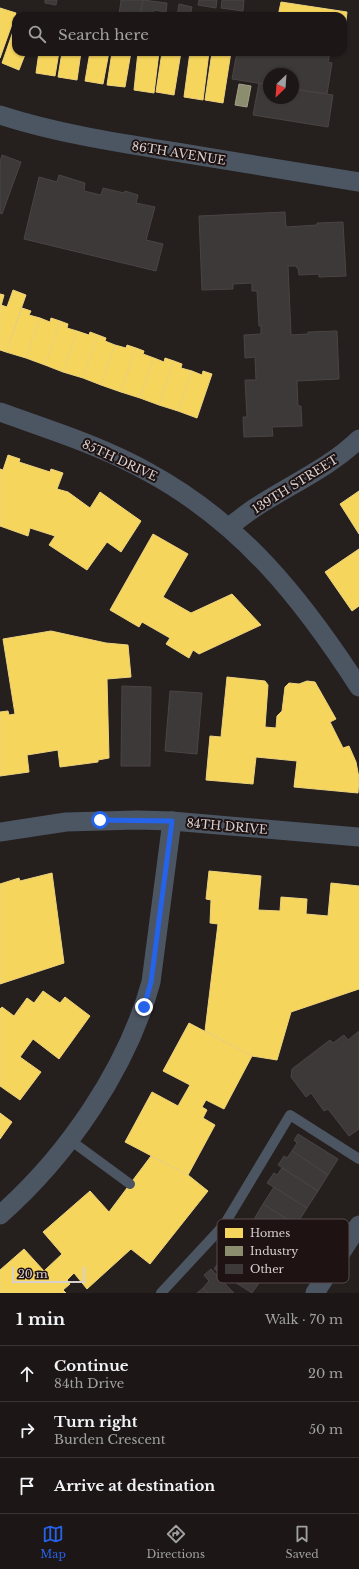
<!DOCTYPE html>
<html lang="en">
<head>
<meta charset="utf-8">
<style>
	:root { --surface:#1c1716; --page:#25201f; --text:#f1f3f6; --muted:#a09fa1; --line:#3a3635; --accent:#2563eb }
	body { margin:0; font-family:"Libre Baskerville",serif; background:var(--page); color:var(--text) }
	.compass { position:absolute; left:263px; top:68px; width:36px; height:36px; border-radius:50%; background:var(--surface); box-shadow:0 1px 3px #0004; rotate:205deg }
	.scale { position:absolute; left:12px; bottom:10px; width:73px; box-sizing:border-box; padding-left:4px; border:2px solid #d8cfcf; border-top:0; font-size:11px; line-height:14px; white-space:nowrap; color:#d8cfcf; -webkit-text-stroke:3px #1e1312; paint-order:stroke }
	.stop { position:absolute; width:12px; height:12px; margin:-9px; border:3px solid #2563eb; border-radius:50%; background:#fff }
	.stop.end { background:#2563eb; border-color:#fff; box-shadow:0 1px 4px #0008 }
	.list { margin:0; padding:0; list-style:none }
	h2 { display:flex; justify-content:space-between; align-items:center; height:52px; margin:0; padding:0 16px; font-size:17px }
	h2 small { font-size:13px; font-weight:400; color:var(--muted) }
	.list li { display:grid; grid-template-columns:26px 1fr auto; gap:12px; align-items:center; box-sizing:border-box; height:56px; padding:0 16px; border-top:1px solid var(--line) }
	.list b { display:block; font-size:15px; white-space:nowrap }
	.list p { margin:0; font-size:13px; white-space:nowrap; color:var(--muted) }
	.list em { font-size:13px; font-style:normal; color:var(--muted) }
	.icon { flex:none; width:22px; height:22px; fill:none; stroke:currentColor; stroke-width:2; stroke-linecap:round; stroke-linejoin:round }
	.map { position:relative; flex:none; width:359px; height:1293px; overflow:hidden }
	.search { position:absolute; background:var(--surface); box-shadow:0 1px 3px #0004; left:12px; right:12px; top:12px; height:44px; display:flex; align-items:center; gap:10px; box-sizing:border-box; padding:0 14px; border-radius:12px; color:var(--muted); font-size:15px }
	.sheet { height:220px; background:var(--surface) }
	nav { display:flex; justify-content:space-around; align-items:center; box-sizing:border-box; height:56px; border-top:1px solid var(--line); background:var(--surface); font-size:11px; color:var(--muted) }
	nav a { display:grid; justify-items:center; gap:2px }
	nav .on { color:var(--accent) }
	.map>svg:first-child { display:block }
</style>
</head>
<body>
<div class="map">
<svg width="359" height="1293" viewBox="0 0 359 1293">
	<rect width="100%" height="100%" fill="#251f1e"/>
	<g fill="#f6d55c" stroke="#edd37e">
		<path d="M281,2l66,10 -2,16h-2v-12h-65z"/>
		<path d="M0,8l16,5 -16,45z"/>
		<path d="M16,23v29h10l-7,18 -17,-7z"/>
		<path d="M39,52h20l-4,24 -19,-3z"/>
		<path d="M62,52h19l-4,28 -19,-3z"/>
		<path d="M90,52h19l-6,32 -18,-3z"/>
		<path d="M112,52h19l-6,35 -18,-2z"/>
		<path d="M138,52h21l-5,41 -20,-3z"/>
		<path d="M162,52h19l-7,43 -18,-3z"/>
		<path d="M190,52h19l-6,48 -19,-3z"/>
		<path d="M212,52h19l-8,51 -18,-3z"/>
		<path d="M13,290l13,5 -20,57 -6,-2v-40l1,-5 6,2z"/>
		<path d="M0,294l4,1 -4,15z"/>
		<path d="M22,308l9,3 -2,4 11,3 -14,40 -20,-6z"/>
		<path d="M40,318l10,4 1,-4 9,3 -15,44 -19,-7z"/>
		<path d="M60,321l8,3 -1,4 10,3 -14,41 -18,-7z"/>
		<path d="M77,331l12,4 1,-3 8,3 -15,43 -20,-6z"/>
		<path d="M98,335l8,3 -1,3 10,4 -14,40 -18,-7z"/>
		<path d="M115,345l11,3 1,-3 9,3 -15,44 -20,-7z"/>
		<path d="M136,348l8,3 -1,3 11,4 -14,40 -19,-6z"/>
		<path d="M154,358l10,4 1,-4 9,3 -15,44 -19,-7z"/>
		<path d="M174,361l8,3 -1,4 11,3 -14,40 -19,-6z"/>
		<path d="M192,371l10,4 1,-4 9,3 -15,44 -19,-7z"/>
		<path d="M8,455l12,4 -1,3 31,10 1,-3 12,4 -6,16 11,3 22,16 10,-16 41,29 -20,31 -14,-10 -20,28 -38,-25 6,-9 -25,-8 -2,8 -28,-10v-57l3,1z"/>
		<path d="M359,491v43l-19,-30z"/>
		<path d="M153,534l35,20 -25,43 28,16 41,-19 29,31 -62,29 -6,-4 -4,8 -23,-14 4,-6 -28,-16 -3,5 -29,-17z"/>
		<path d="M359,549v57l-7,5 -27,-39z"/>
		<path d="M51,631l55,12 22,2 3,32 -24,2 2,79 -11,2v2l-38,5 -2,-17 -31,5 2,17 -29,4v-64l8,-1 1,4 6,-1 -12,-75z"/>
		<path d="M227,677l38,4 3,4 -3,42 11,1 1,-12 5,-5 3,-24 4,-4 10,1 8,-3 8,1 21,37 -6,3 13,26 6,-2 7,16 3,16 -1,15 -64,-6 3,-26 -41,-4 -3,27 -47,-4 4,-44 11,1z"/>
		<path d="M209,871l52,5 -3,34 22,1 1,-14 26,2 -1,15 22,2 3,-33 28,3v103l-68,23 -14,48 -25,-4 -47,-25 13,-107 -8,-1 1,-23 -5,-1z"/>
		<path d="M52,873l12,90 -64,21v-100l19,-6 1,3z"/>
		<path d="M43,991l17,12 5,-6 25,19 -31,43 -26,-20 -13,18 21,15 -21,28 -20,-14v-77l2,-2 12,9 13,-18 7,5z"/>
		<path d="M189,1023l63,33 -28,53 -18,-9 -4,7 5,3 -4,8 12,7 -27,50 -63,-33 27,-50 26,14 12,-21 -27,-14z"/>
		<path d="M0,1113l12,9 -12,17z"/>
		<path d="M151,1156l37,19 20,16 -58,73 -19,-15 -44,40 -13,-16 -7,7 3,4 -7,6 3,3h-66v-23l24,-21 20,22 18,-17 -19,-22 47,-41 19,21z"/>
	</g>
	<path fill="#8c8c6e" stroke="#a3a08b" d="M239,84l12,2 -4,21 -12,-2z"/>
	<g fill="#3e3939" stroke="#4a4544">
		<path d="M45,0h12l-1,5 -11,-2z"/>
		<path d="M121,0h22l-3,16 -21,-1z"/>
		<path d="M143,0l24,3 -1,9 -12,-2 -1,6h-13z"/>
		<path d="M199,0h18l-1,8 -18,-3z"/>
		<path d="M222,0h22l-1,11 -22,-3z"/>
		<path d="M179,4l13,3 -2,9h-13z"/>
		<path d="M237,52h93l-2,10 4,1 -5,31 -34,-5v-15h-24v11l-37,-6z"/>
		<path d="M259,83l10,2v13h24v-9l40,6 -5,32 -75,-12z"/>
		<path d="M2,155l19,7 -19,52 -2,-1v-51z"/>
		<path d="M59,175l26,8 -1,8 17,4 2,-7 21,5 1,-2 13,4 -2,8 19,4 -9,33 17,4 -7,27 -132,-32 15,-62 18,5z"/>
		<path d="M285,212l1,15 31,-2v-2l26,-1 3,54 -27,1v-3l-20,1 -1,-7h-1l-1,-2h-8l3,69 17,-1v-2l29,-1 2,48 -42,2 1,25h3l1,20 -30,1 1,9 -29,1 -1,-20h4l-2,-37h11l-1,-23 -10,1 -1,-23 17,-1v-8h-2l-2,-35h-5v-8l-19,1v5l-31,1 -3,-74z"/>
		<path d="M122,686l29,1 -1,79h-29z"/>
		<path d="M170,691l32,2 -5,61 -32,-3z"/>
		<path d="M359,1031v98l-10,7 -21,-27 -4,2 -13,-18 -5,4 -15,-20 1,-8 38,-29 3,3 11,-8 4,5z"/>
		<path d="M298,1134l40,25 -10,16 -36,-24 5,-8 -3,-3z"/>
		<path d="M292,1151l36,24 -10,16 -40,-26 6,-9 3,2z"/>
		<path d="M282,1168l36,23 -11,17 -40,-25 7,-10 3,2z"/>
		<path d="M274,1187l33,21 -11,17 -33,-21z"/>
		<path d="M263,1204l33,21 -11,17 -32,-21z"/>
		<path d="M231,1255l33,21 -12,17 -38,-24 7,-10 5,3z"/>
		<path d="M211,1269l23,24h-26l-5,-5 6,-7 -5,-6z"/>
		<path d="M203,1288l5,5h-11z"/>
	</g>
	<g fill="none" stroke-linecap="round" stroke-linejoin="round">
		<g stroke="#4c5663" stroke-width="10">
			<path d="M70,1140l60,44"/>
			<path d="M161,1293l63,-68 66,-110 69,44"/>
		</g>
		<g stroke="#4c5663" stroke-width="19">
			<path d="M0,115c59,19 120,28 182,38 59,10 118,19 177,29"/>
			<path d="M0,412c50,18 102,34 148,60 94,51 154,127 211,215"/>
			<path d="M229,527c9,-7 18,-14 27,-20 35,-23 73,-39 103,-68"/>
			<path d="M0,832l66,-10 71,-2 35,1 187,16"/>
			<path d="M0,1215c67,-59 127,-146 151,-233l21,-161"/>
			<path d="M315,1293l44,-68"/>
		</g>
	</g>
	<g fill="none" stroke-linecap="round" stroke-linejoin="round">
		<path stroke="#2563eb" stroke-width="5" d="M100,820l72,1 -21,161 -7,25"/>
	</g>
	<g text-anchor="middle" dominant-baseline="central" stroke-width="4" stroke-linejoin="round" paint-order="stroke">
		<g font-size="12" fill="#d8cfcf" stroke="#1e1312">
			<text transform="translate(179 153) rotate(9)">86TH AVENUE</text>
			<text transform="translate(120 460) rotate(25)">85TH DRIVE</text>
			<text transform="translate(295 484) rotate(-32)">139TH STREET</text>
			<text transform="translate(227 826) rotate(5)">84TH DRIVE</text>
		</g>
	</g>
	<rect x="217" y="1219" width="132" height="64" rx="6" fill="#1e1312" stroke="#564b4b" stroke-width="1"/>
	<rect x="225" y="1228" width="18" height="10" fill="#f6d55c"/>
	<rect x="225" y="1246" width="18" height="10" fill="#8c8c6e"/>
	<rect x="225" y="1264" width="18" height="10" fill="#3e3939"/>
	<g font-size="11" fill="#d8cfcf">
		<text x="250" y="1237">Homes</text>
		<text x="250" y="1255">Industry</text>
		<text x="250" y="1273">Other</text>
	</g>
</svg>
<svg class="compass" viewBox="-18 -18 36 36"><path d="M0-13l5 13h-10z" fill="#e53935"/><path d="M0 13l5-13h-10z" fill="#a09fa1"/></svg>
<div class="scale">20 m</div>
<div class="stop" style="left:100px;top:820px"></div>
<div class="stop end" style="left:144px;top:1007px"></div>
<div class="search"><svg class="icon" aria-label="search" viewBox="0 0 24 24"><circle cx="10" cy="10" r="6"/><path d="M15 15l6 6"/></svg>Search here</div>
</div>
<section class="sheet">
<h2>1 min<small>Walk · 70 m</small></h2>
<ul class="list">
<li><svg class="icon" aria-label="ahead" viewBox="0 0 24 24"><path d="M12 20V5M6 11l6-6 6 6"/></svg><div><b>Continue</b><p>84th Drive</p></div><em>20 m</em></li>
<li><svg class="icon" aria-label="right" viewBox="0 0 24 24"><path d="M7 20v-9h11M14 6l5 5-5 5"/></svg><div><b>Turn right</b><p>Burden Crescent</p></div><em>50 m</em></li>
<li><svg class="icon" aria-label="arrive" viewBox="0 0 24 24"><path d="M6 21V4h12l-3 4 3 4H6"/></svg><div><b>Arrive at destination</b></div></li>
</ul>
</section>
<nav>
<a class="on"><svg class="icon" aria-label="map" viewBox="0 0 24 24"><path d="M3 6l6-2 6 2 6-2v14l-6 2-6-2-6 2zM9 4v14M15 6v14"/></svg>Map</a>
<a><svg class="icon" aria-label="directions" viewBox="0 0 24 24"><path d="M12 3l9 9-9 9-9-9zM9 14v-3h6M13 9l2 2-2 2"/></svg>Directions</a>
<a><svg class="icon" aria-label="saved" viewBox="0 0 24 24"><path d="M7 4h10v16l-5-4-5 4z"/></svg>Saved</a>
</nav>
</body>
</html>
